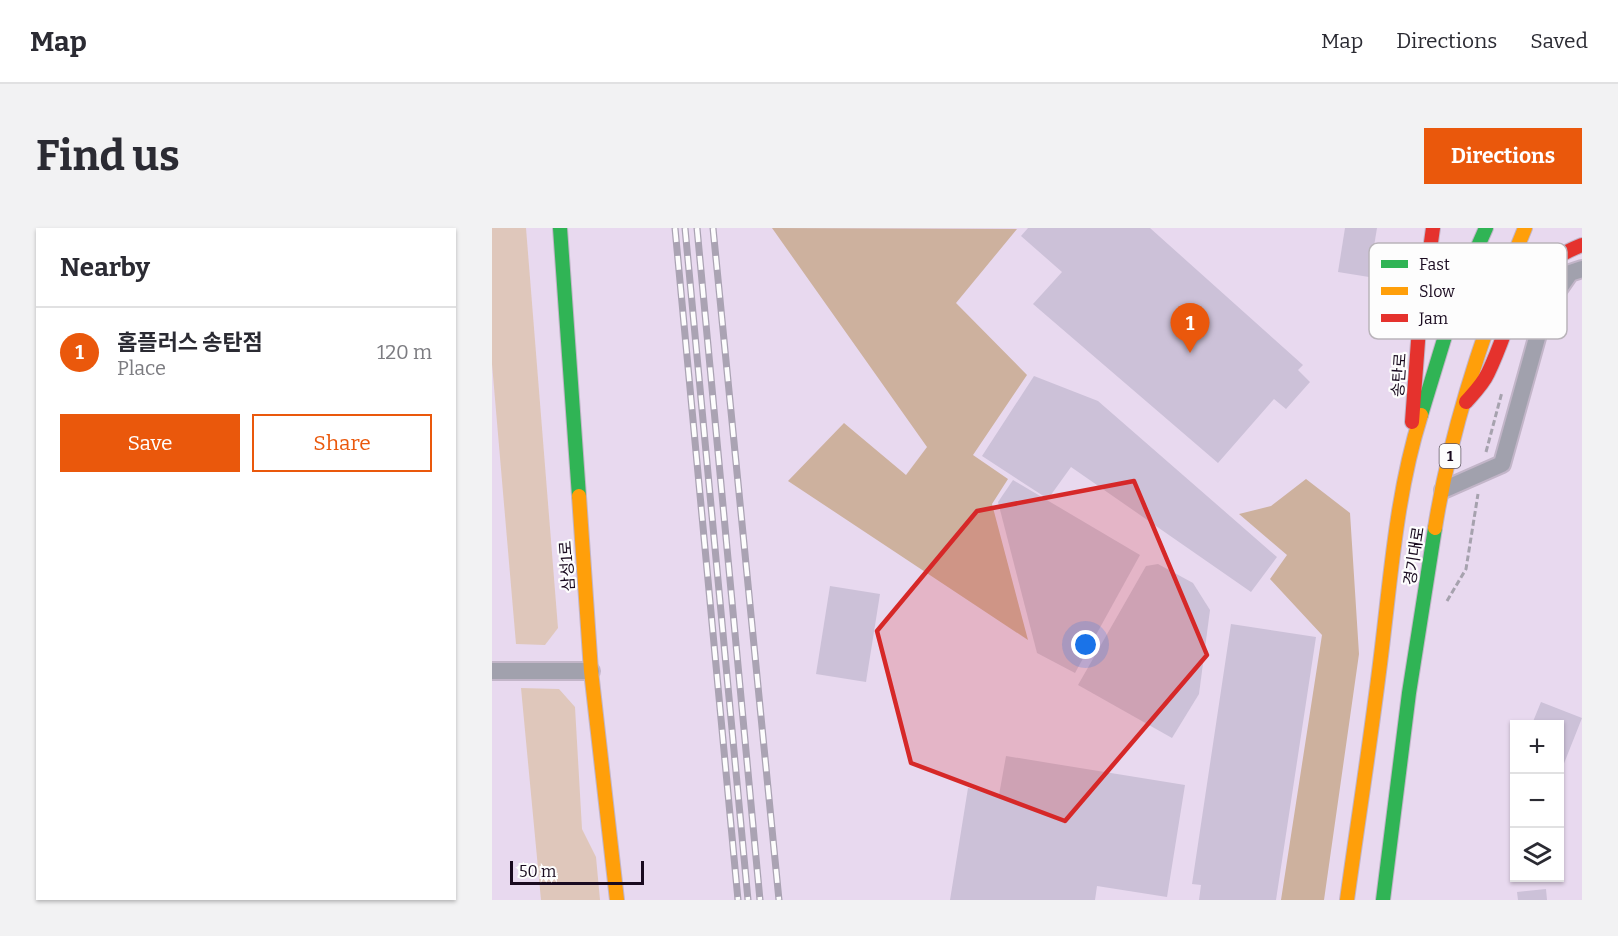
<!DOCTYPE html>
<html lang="en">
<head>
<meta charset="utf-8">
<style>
	:root { --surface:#fff; --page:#f2f2f3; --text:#2b2b33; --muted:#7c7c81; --line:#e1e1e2; --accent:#ea580c }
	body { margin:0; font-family:Bitter,"Noto Sans KR",serif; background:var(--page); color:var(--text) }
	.controls { position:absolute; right:18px; bottom:18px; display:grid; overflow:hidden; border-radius:0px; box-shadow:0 2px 4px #0004 }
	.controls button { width:54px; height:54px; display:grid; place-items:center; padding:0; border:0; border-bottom:2px solid var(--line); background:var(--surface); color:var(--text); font:30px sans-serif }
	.scale { position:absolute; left:18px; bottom:15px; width:134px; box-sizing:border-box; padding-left:6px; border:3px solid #190a1f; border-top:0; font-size:16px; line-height:21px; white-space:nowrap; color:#190a1f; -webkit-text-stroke:4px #fdfdfd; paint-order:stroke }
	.you { position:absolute; left:594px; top:417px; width:21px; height:21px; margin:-15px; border:4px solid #fff; border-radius:50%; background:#1a73e8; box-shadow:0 0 0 9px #1a73e833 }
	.badge { display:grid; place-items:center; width:39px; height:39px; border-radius:50%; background:var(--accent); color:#fff; font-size:20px; font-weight:700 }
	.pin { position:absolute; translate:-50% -50px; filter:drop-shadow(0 2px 3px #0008) }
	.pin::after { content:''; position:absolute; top:32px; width:21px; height:18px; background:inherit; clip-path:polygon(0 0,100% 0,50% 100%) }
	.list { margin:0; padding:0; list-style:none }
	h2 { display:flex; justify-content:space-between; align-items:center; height:78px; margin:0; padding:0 24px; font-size:26px }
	h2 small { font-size:20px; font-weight:400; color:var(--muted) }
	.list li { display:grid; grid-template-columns:39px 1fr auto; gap:18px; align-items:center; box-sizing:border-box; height:90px; padding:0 24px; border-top:2px solid var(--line) }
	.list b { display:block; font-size:22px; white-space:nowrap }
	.list p { margin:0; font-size:20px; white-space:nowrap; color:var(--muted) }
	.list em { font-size:20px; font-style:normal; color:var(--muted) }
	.actions { display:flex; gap:12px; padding:18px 24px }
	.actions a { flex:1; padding:14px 0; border:2px solid var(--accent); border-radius:0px; text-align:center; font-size:21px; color:var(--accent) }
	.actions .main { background:var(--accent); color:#fff }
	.icon { flex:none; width:33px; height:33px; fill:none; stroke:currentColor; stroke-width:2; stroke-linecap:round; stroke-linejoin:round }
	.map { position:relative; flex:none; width:1090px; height:672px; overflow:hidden; border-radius:0px }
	header { display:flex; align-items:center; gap:36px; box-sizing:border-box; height:84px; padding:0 30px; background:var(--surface); border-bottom:2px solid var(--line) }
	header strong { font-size:28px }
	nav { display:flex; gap:33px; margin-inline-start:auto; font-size:21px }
	.intro { display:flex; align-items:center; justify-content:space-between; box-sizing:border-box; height:144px; padding:0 36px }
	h1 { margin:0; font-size:42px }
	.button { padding:15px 27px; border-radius:0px; background:var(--accent); color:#fff; font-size:21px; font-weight:700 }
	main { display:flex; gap:36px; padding:0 36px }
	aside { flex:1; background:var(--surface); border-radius:0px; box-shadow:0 2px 4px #0004 }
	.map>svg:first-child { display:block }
</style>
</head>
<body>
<header>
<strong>Map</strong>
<nav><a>Map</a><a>Directions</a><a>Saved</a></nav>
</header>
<div class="intro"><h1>Find us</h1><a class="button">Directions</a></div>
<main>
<aside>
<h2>Nearby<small></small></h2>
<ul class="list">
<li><span class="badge">1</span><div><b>홈플러스 송탄점</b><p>Place</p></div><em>120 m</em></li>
</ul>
<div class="actions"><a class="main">Save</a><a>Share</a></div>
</aside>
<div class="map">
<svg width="1090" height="672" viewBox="0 0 1090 672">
	<rect width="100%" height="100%" fill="#e8d9ef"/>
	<g fill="#dfc7bb">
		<path d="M0,0h34l32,400 -13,17 -29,-1 -24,-280z"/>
		<path d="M29,460l38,1 16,18 7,122 14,28 4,43h-59z"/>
	</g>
	<g fill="#cdb19e">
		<path d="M280,0l245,1 -61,74 71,72 -54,80 35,24 -16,25 36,136 -240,-159 56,-58 62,52 21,-28z"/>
		<path d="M814,251l44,34 9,141 -35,246h-43l41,-265 -52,-56 17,-24 -48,-41 32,-8z"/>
	</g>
	<g fill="#ccc1d8">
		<path d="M536,0h122l153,137 -5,5 12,12 -24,27 -12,-10 -56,64 -185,-159 29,-32 -41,-36z"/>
		<path d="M853,0h32l-8,49 -31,-5z"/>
		<path d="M542,148l64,25 179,156 -26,35 -180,-125 -23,32 -66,-43z"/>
		<path d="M521,252l127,75 -65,118 -38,-20 -39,-151z"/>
		<path d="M666,336l35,19 17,27 -11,84 -27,44 -94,-53 68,-119z"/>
		<path d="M338,358l50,8 -14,88 -50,-8z"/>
		<path d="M739,396l85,13 -40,263h-77l2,-15 -9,-1z"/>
		<path d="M1049,474l41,16 -19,48 -3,-2v-40h-28z"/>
		<path d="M514,528l179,29 -18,112 -70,-11 -2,14h-145l18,-112 31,7z"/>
		<path d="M1054,661l1,11h-29l-1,-8z"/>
	</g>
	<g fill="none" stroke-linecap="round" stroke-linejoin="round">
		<g stroke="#c2b5c8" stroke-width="20">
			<g id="street">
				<path d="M951,262l59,-26 43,-155 25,-36 12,-4"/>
				<path d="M0,443h99"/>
			</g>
		</g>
		<g stroke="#c2b5c8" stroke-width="16">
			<g id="fast">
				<path d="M68,0l19,268"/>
				<path d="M929,187l39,-128 26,-59"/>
				<path d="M891,672l26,-207 26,-165"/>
			</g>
		</g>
		<g stroke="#c2b5c8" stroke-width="16">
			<g id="slow">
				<path d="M87,268l12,175 26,229"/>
				<path d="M943,300c16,-102 51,-205 90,-300"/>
				<path d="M855,672c12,-87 26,-174 36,-261 9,-76 15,-151 38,-224"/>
			</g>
		</g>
		<g stroke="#c2b5c8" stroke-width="16">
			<g id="jam">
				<path d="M974,174c8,-9 17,-18 22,-29 29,-60 23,-100 94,-128"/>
				<path d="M920,194l7,-94 14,-100"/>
			</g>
		</g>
		<g stroke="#a6a2ae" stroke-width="3" stroke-dasharray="6 3" stroke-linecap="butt">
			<path d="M994,224l16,-60"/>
			<path d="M955,373l19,-32 12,-75"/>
		</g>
		<use href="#street" stroke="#a1a1ad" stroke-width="16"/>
		<use href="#fast" stroke="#30b455" stroke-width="14"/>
		<use href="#slow" stroke="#ff9f0a" stroke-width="14"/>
		<use href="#jam" stroke="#e5322d" stroke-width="14"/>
		<g stroke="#aaa3b3" stroke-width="7">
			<g id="rail">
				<path d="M183,0l63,672"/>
				<path d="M193,0l63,672"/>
				<path d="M205,0l63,672"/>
				<path d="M221,0l66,672"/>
			</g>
		</g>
		<use href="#rail" stroke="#fdfdfd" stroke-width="4.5" stroke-dasharray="14" stroke-linecap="butt"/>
	</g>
	<path fill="#d62828" fill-opacity="0.2" stroke="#d62828" stroke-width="4.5" stroke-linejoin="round" d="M642,253l73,174 -142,166 -154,-58 -34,-132 100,-120z"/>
	<g text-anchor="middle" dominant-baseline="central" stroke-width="4.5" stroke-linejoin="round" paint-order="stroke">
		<rect fill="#fdfdfd" stroke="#5d5362" stroke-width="1.5" x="947.5" y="216" width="21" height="24" rx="4.5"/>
		<g font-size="15" font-weight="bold" fill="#190a1f">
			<text x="958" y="228">1</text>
		</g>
		<g font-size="16" fill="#190a1f" stroke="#fdfdfd">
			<text transform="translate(907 147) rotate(-86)">송탄로</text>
			<text transform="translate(922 328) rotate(-81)">경기대로</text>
			<text transform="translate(75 338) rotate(-94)">삼성1로</text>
		</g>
	</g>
	<rect x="877" y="15" width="198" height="96" rx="9" fill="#fdfdfd" stroke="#b9b4ba" stroke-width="1.5"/>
	<rect x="889" y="32" width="27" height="8" fill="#30b455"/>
	<rect x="889" y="59" width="27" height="8" fill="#ff9f0a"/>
	<rect x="889" y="86" width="27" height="8" fill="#e5322d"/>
	<g font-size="16" fill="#190a1f">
		<text x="927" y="42">Fast</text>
		<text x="927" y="69">Slow</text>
		<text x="927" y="96">Jam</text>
	</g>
</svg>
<div class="controls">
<button>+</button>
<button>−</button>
<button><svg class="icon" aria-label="layers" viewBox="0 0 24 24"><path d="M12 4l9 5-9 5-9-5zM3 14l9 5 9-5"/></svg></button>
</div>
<div class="scale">50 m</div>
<div class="you"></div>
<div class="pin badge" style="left:698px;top:125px">1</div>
</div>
</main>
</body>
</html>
